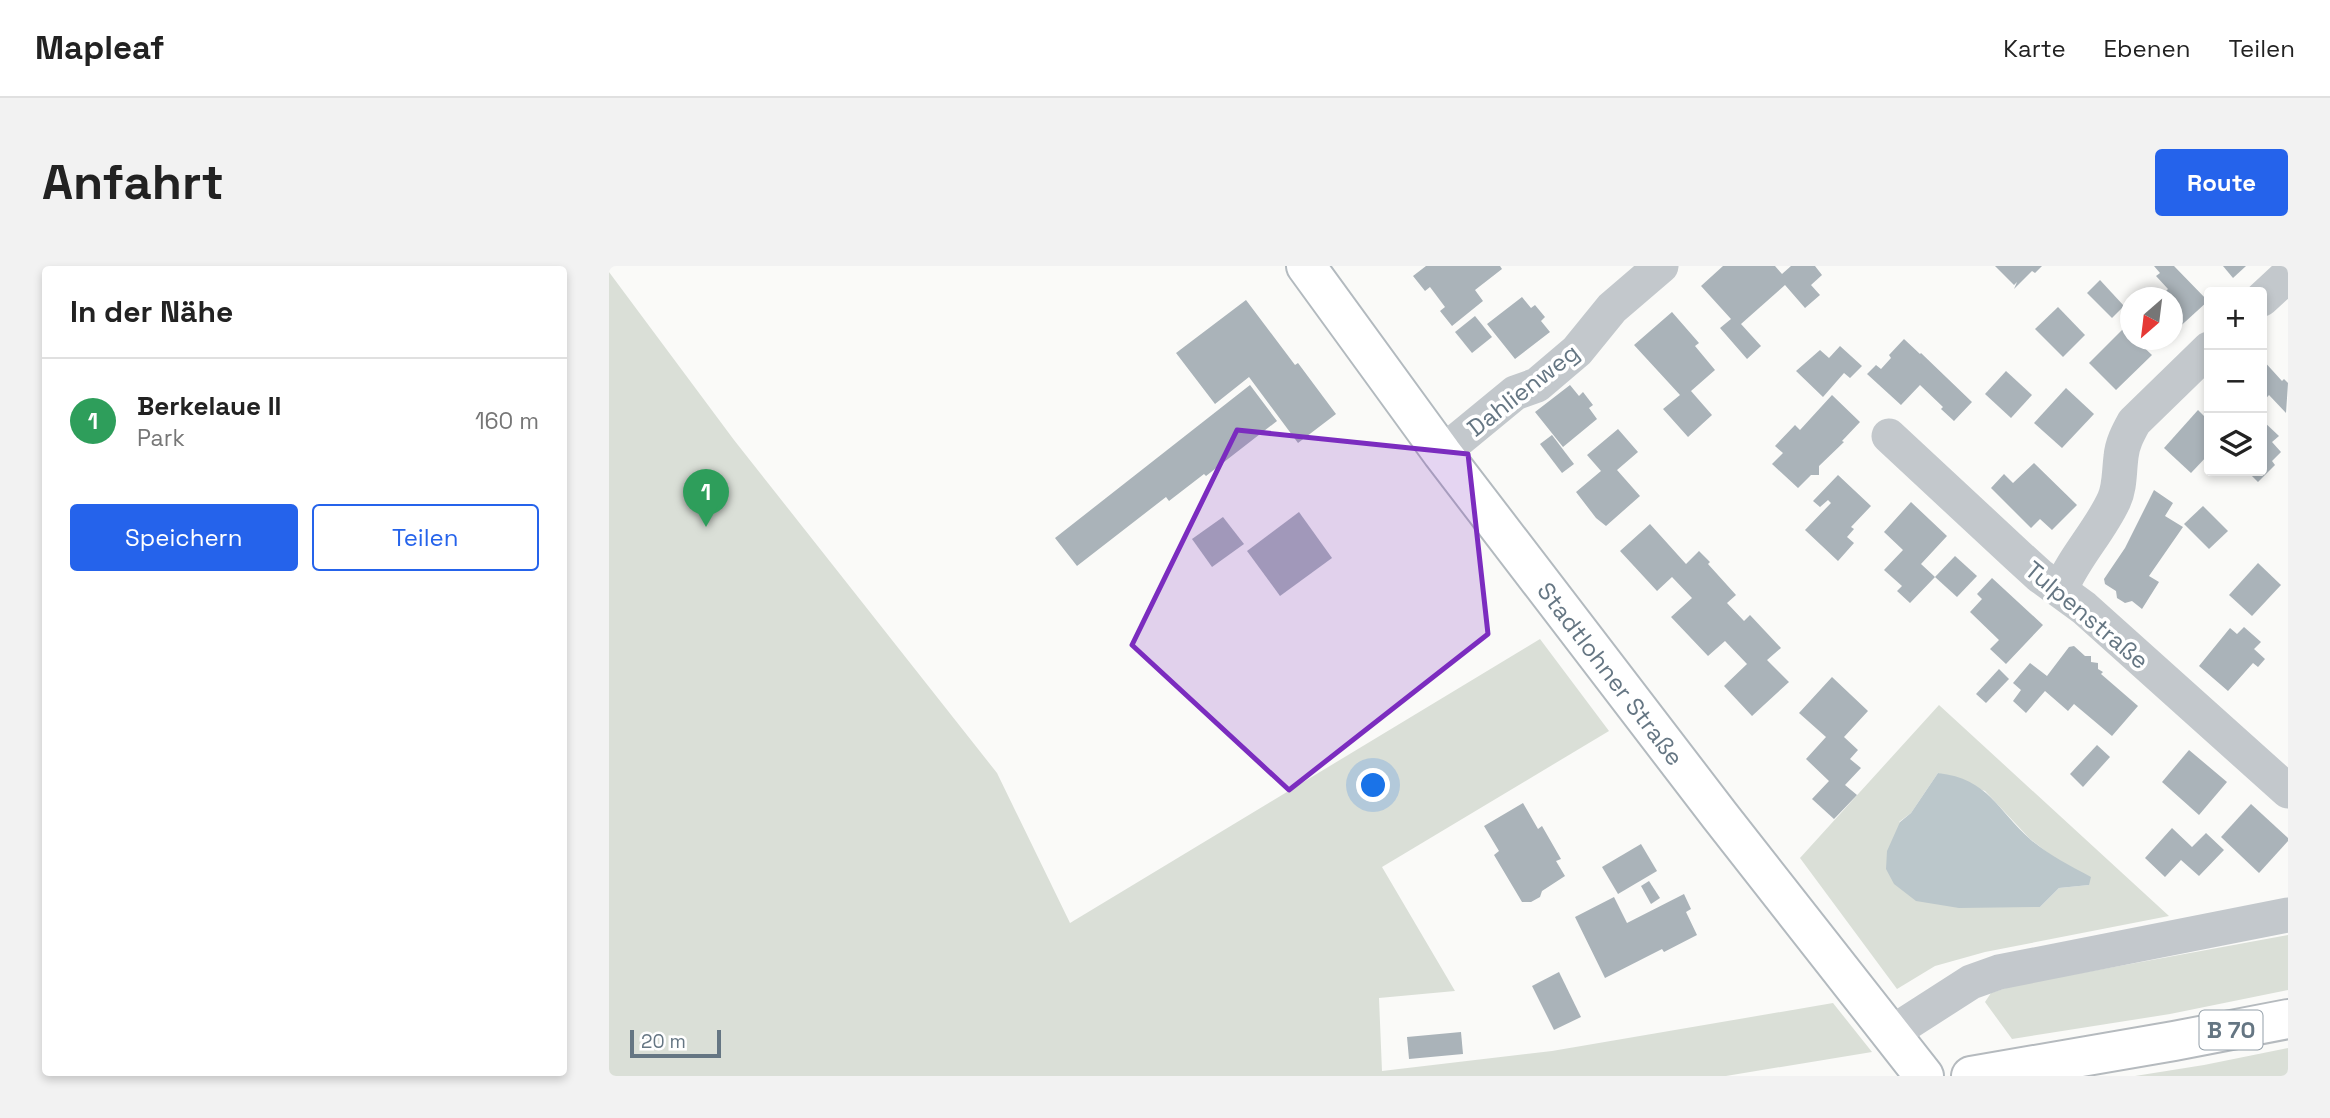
<!DOCTYPE html>
<html lang="de">
<head>
<meta charset="utf-8">
<style>
	:root { --surface:#fff; --page:#f2f2f2; --text:#222; --muted:#767676; --line:#e0e0e0; --accent:#2563eb }
	body { margin:0; font-family:"Space Grotesk",sans-serif; background:var(--page); color:var(--text) }
	.controls { position:absolute; right:21px; top:21px; display:grid; overflow:hidden; border-radius:7px; box-shadow:0 4px 10px #0003 }
	.controls button { width:63px; height:63px; display:grid; place-items:center; padding:0; border:0; border-bottom:2px solid var(--line); background:var(--surface); color:var(--text); font:35px sans-serif }
	.compass { position:absolute; left:1511px; top:21px; width:63px; height:63px; border-radius:50%; background:var(--surface); box-shadow:0 4px 10px #0003; rotate:208deg }
	.scale { position:absolute; left:21px; bottom:18px; width:91px; box-sizing:border-box; padding-left:7px; border:4px solid #657683; border-top:0; font-size:19px; line-height:24px; white-space:nowrap; color:#657683; -webkit-text-stroke:5px #fff; paint-order:stroke }
	.you { position:absolute; left:765px; top:520px; width:24px; height:24px; margin:-18px; border:5px solid #fff; border-radius:50%; background:#1a73e8; box-shadow:0 0 0 10px #1a73e833 }
	.badge { display:grid; place-items:center; width:46px; height:46px; border-radius:50%; background:var(--accent); color:#fff; font-size:23px; font-weight:700 }
	.pin { position:absolute; translate:-50% -58px; filter:drop-shadow(0 2px 4px #0008) }
	.pin::after { content:''; position:absolute; top:37px; width:24px; height:21px; background:inherit; clip-path:polygon(0 0,100% 0,50% 100%) }
	.list { margin:0; padding:0; list-style:none }
	h2 { display:flex; justify-content:space-between; align-items:center; height:91px; margin:0; padding:0 28px; font-size:30px }
	h2 small { font-size:23px; font-weight:400; color:var(--muted) }
	.list li { display:grid; grid-template-columns:46px 1fr auto; gap:21px; align-items:center; box-sizing:border-box; height:126px; padding:0 28px; border-top:2px solid var(--line) }
	.list b { display:block; font-size:26px; white-space:nowrap }
	.list p { margin:0; font-size:23px; white-space:nowrap; color:var(--muted) }
	.list em { font-size:23px; font-style:normal; color:var(--muted) }
	.actions { display:flex; gap:14px; padding:21px 28px }
	.actions a { flex:1; padding:16px 0; border:2px solid var(--accent); border-radius:7px; text-align:center; font-size:24px; color:var(--accent) }
	.actions .main { background:var(--accent); color:#fff }
	.icon { flex:none; width:38px; height:38px; fill:none; stroke:currentColor; stroke-width:2; stroke-linecap:round; stroke-linejoin:round }
	.map { position:relative; flex:none; width:1679px; height:810px; overflow:hidden; border-radius:7px }
	header { display:flex; align-items:center; gap:42px; box-sizing:border-box; height:98px; padding:0 35px; background:var(--surface); border-bottom:2px solid var(--line) }
	header strong { font-size:33px }
	nav { display:flex; gap:38px; margin-inline-start:auto; font-size:24px }
	.intro { display:flex; align-items:center; justify-content:space-between; box-sizing:border-box; height:168px; padding:0 42px }
	h1 { margin:0; font-size:49px }
	.button { padding:18px 32px; border-radius:7px; background:var(--accent); color:#fff; font-size:24px; font-weight:700 }
	main { display:flex; gap:42px; padding:0 42px }
	aside { flex:1; background:var(--surface); border-radius:7px; box-shadow:0 4px 10px #0003 }
	.map>svg:first-child { display:block }
</style>
</head>
<body>
<header>
<strong>Mapleaf</strong>
<nav><a>Karte</a><a>Ebenen</a><a>Teilen</a></nav>
</header>
<div class="intro"><h1>Anfahrt</h1><a class="button">Route</a></div>
<main>
<aside>
<h2>In der Nähe<small></small></h2>
<ul class="list">
<li><span class="badge" style="background:#2e9e5b">1</span><div><b>Berkelaue II</b><p>Park</p></div><em>160 m</em></li>
</ul>
<div class="actions"><a class="main">Speichern</a><a>Teilen</a></div>
</aside>
<div class="map">
<svg width="1679" height="810" viewBox="0 0 1679 810">
	<rect width="100%" height="100%" fill="#fafaf8"/>
	<g fill="#dadfd7" fill-rule="evenodd">
		<path d="M0,6l125,168 263,333 73,150 470,-284 69,92 -227,136 73,124 -76,7 3,73 170,-20 281,-48 39,49 -146,24h-1117z"/>
		<path d="M1330,439l230,211 -184,36 -50,14 -38,23 -97,-131zM1329,507l47,18 45,48 59,46 -30,3 -19,19 -141,-85 12,-9z"/>
		<path d="M1679,669v55l-118,24 -158,25 -27,-37 6,-9 24,-8z"/>
		<path d="M1679,782v28h-153l69,-11z"/>
	</g>
	<path fill="#bbc7cb" d="M1329,507c51,6 59,37 93,67 18,15 39,26 60,37l-2,8 -30,3 -19,19 -81,1 -43,-7 -22,-17 -8,-15 1,-18 13,-29 11,-9z"/>
	<g fill="#aab3b9">
		<path d="M817,0h74l2,3 -27,21 8,11 -31,25 -12,-15 5,-4 -15,-20 -5,4 -12,-15z"/>
		<path d="M1114,0h52l7,8 9,-8h24l7,9 -11,10 9,10 -15,13 -20,-23 -44,39 20,22 -14,13 -27,-31 11,-9 -30,-33z"/>
		<path d="M1386,0h47l-7,7 -3,-2 -18,18 3,-7 -3,3z"/>
		<path d="M1545,0h20l34,35 -34,31 -2,-2v-32h-13l9,-9 -12,-13 4,-3z"/>
		<path d="M1614,0h23l-13,12z"/>
		<path d="M1491,14l24,26 -12,12 -25,-25z"/>
		<path d="M913,31l9,11 4,-3 10,12 -4,4 9,11 -35,27 -28,-35z"/>
		<path d="M637,34l49,65 3,-2 38,51 -38,29 -49,-66 -34,27 -39,-51z"/>
		<path d="M1449,41l27,28 -22,22 -28,-28z"/>
		<path d="M1063,46l27,31 -4,3 20,24 -24,21 21,24 -24,22 -25,-28 17,-14 -46,-50z"/>
		<path d="M866,50l17,21 -20,16 -17,-21z"/>
		<path d="M1515,62l6,6v6h6l16,15 -36,35 -27,-27z"/>
		<path d="M1295,73l16,15 1,-1 51,49 -18,19 -13,-12 2,-2 -23,-22 -19,20 -34,-31 9,-9 5,4 10,-11 -2,-3z"/>
		<path d="M1231,80l22,20 -12,12 -6,-5 -21,24 -27,-26 24,-21 9,8z"/>
		<path d="M1653,93l20,22 2,-2 4,4 -2,30 -17,-18 -7,8z"/>
		<path d="M1397,105l26,24 -21,23 -26,-24z"/>
		<path d="M641,119l27,36 -71,55 -2,-2 -35,27 -3,-4 -89,69 -22,-28z"/>
		<path d="M961,119l9,11 4,-4 10,13 -4,3 8,11 -34,28 -28,-35z"/>
		<path d="M1457,122l28,26 -32,34 -28,-25z"/>
		<path d="M1223,129l28,27 -18,19 2,1 -25,24v9h-8l-13,13 -26,-24 11,-11 -8,-7 20,-21 5,5z"/>
		<path d="M1589,144l11,11v33l-18,19 -27,-25z"/>
		<path d="M1653,154l17,16 -7,6 9,10 -9,9 3,4 -17,17 -11,-11h15z"/>
		<path d="M1009,163l20,23 -21,18 23,26 -34,30 -10,-8 -20,-26 25,-21 -14,-16z"/>
		<path d="M943,169l22,29 -12,9 -22,-29z"/>
		<path d="M1425,197l43,42 -25,25 -12,-11 -9,9 -40,-40 13,-14 9,9z"/>
		<path d="M1229,209l33,31 -20,21 3,2 -7,8 7,6 -16,18 -33,-31 26,-27 -3,-3 -8,7 -7,-6z"/>
		<path d="M1545,224l19,13 -8,13 18,11 -34,49 10,6 -17,27 -10,-8 -7,2 -8,-5 -1,-7 -11,-7 -1,-5 21,-31z"/>
		<path d="M1302,236l36,34 -26,28 14,13 -25,26 -13,-12 5,-5 -18,-16 19,-20 -19,-18z"/>
		<path d="M1594,240l25,25 -19,18 -25,-25z"/>
		<path d="M690,246l33,46 -52,38 -33,-45z"/>
		<path d="M614,251l21,27 -32,23 -20,-28z"/>
		<path d="M1041,258l36,40 13,-13 11,11 -2,2 28,31 -9,8 17,18 6,-6 31,33 -14,12 22,22 -37,34 -28,-30 23,-22 -22,-23 -17,15 -37,-39 21,-19 -20,-21 -15,14 -37,-40z"/>
		<path d="M1346,290l22,20 -20,21 -22,-20z"/>
		<path d="M1649,297l23,22 -29,31 -23,-21z"/>
		<path d="M1383,312l51,47 -37,39 -16,-15 9,-9 -29,-28 12,-13 -5,-5z"/>
		<path d="M1635,361l17,15 -7,7 11,10 -7,8 -5,-4 -25,28 -29,-25 31,-38 7,6z"/>
		<path d="M1465,380l11,10h6v6l7,1v6l5,3 -2,2 37,32 -26,30 -38,-32 -6,7 -23,-20 -19,22 -13,-12 8,-11 -8,-7 17,-20 17,13 22,-29z"/>
		<path d="M1390,403l10,10 -23,24 -10,-9z"/>
		<path d="M1223,411l36,34 -24,26 14,13 -8,9 11,9 -16,17 12,10 -23,24 -22,-20 17,-18 -23,-22 20,-22 -27,-24z"/>
		<path d="M1488,479l13,12 -27,30 -13,-13z"/>
		<path d="M1580,484l38,32 -28,33 -37,-33z"/>
		<path d="M914,537l15,26 4,-3 19,33 -5,2 9,15 -23,15 -2,6 -9,5h-9l-28,-47 5,-4 -15,-25z"/>
		<path d="M1642,538l37,34v3l-29,32 -38,-36z"/>
		<path d="M1563,562l20,19 14,-14 18,17 -25,26 -18,-16 -16,17 -20,-19z"/>
		<path d="M1032,578l16,27 -39,23 -16,-27z"/>
		<path d="M1040,615l11,17 -9,6 -10,-18z"/>
		<path d="M1075,628l7,15 -5,3 11,23 -33,17 -2,-3 -57,29 -30,-61 39,-20 13,26z"/>
		<path d="M950,706l22,45 -27,13 -22,-44z"/>
		<path d="M852,766l2,22 -54,5 -2,-22z"/>
	</g>
	<g fill="none" stroke-linecap="round" stroke-linejoin="round">
		<g stroke="#b3babf" stroke-width="42">
			<g id="secondary">
				<path id="s1" d="M697,0l136,187 278,363 204,260"/>
			</g>
		</g>
		<g stroke="#b5babe" stroke-width="42">
			<path id="primary" d="M1362,810l203,-35 114,-22"/>
		</g>
		<g stroke="#c3c8cc" stroke-width="35">
			<path d="M1653,33l26,-24"/>
			<path d="M1280,170l129,120 22,20 44,32 204,183"/>
			<path d="M833,187l73,-60 22,-8 40,-34 35,-43 49,-42"/>
			<path d="M1452,323c13,-32 39,-58 53,-89 6,-13 5,-28 7,-43 1,-13 7,-24 13,-35l75,-73"/>
			<path d="M1281,768l81,-52 28,-10 289,-57"/>
		</g>
		<use href="#secondary" stroke="#fff" stroke-width="38"/>
		<use href="#primary" stroke="#fff" stroke-width="38"/>
	</g>
	<path fill="#7b2cbf" fill-opacity="0.2" stroke="#7b2cbf" stroke-width="5" stroke-linejoin="round" d="M628,164l231,24 20,180 -199,156 -157,-145z"/>
	<g text-anchor="middle" dominant-baseline="central" stroke-width="7" stroke-linejoin="round" paint-order="stroke">
		<rect fill="#fff" stroke="#939fa8" stroke-width="2" x="1590.5" y="744.5" width="63" height="39" rx="5"/>
		<g font-size="23" font-weight="bold" fill="#657683">
			<text x="1622" y="764">B 70</text>
		</g>
		<g font-size="24" fill="#657683" stroke="#fff">
			<text transform="translate(914 124) rotate(-38)">Dahlienweg</text>
			<text transform="translate(1478 349) rotate(40)">Tulpenstraße</text>
			<text stroke="none"><textPath href="#s1" startOffset="509">Stadtlohner Straße</textPath></text>
		</g>
	</g>
</svg>
<div class="controls">
<button>+</button>
<button>−</button>
<button><svg class="icon" aria-label="layers" viewBox="0 0 24 24"><path d="M12 4l9 5-9 5-9-5zM3 14l9 5 9-5"/></svg></button>
</div>
<svg class="compass" viewBox="-18 -18 36 36"><path d="M0-13l5 13h-10z" fill="#e53935"/><path d="M0 13l5-13h-10z" fill="#767676"/></svg>
<div class="scale">20 m</div>
<div class="you"></div>
<div class="pin badge" style="left:97px;top:261px;background:#2e9e5b">1</div>
</div>
</main>
</body>
</html>
